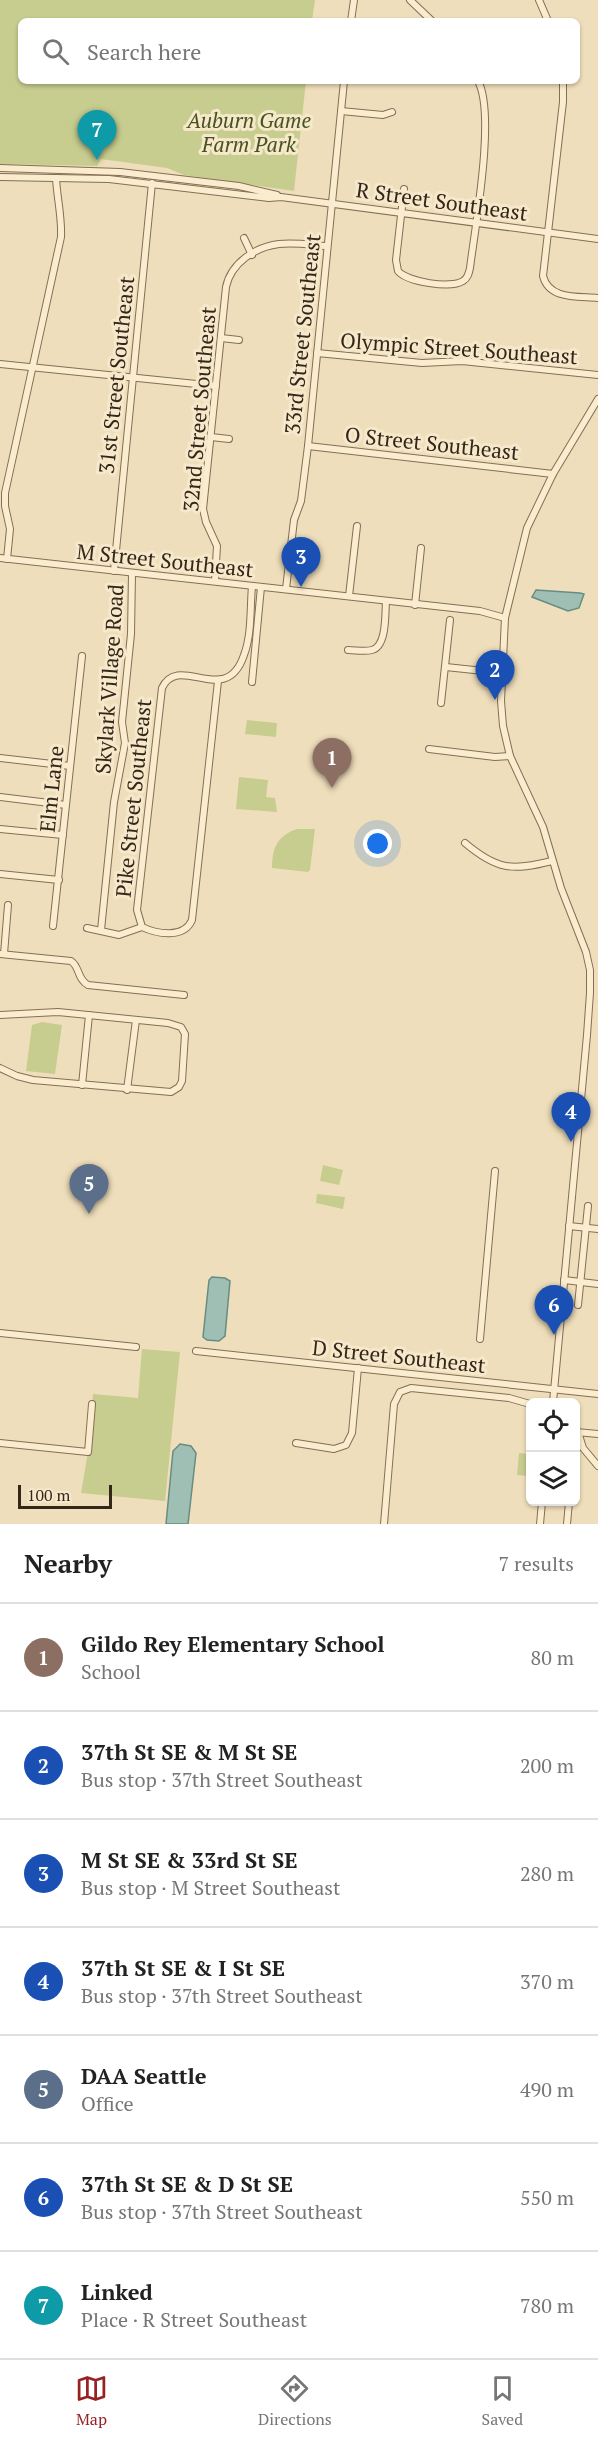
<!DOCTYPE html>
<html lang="en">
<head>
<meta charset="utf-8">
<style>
	:root { --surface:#fff; --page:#f2f2f2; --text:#222; --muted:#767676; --line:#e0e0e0; --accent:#972226 }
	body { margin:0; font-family:"PT Serif",serif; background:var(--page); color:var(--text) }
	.controls { position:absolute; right:18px; bottom:18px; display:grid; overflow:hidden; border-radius:9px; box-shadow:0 2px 4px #0004 }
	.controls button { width:54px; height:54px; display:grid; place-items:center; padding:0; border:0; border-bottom:2px solid var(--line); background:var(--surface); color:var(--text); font:30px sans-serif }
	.scale { position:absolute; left:18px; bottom:15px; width:94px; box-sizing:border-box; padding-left:6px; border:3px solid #35261a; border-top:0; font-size:16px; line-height:21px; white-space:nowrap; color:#35261a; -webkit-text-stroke:4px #f6e8ca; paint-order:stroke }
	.you { position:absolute; left:378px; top:844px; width:21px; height:21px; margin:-15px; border:4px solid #fff; border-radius:50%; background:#1a73e8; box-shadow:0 0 0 9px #1a73e833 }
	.badge { display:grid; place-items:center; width:39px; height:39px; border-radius:50%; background:var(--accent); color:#fff; font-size:20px; font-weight:700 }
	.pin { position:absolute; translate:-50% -50px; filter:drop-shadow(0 2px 3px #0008) }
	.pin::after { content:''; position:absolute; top:32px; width:21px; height:18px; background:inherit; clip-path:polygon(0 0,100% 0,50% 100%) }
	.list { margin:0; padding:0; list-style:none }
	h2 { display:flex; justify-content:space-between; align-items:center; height:78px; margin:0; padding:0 24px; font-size:26px }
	h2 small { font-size:20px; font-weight:400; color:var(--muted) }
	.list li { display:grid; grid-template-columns:39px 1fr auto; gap:18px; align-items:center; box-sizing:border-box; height:108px; padding:0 24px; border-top:2px solid var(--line) }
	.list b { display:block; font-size:22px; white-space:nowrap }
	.list p { margin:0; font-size:20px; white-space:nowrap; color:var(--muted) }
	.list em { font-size:20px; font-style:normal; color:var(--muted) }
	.icon { flex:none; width:33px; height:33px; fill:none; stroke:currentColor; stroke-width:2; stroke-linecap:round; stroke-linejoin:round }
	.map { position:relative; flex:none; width:598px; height:1524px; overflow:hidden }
	.search { position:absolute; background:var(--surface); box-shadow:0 2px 4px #0004; left:18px; right:18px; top:18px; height:66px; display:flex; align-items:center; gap:15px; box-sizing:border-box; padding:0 21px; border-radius:9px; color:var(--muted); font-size:22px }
	.sheet { height:834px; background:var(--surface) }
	nav { display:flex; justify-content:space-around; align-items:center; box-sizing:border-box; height:84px; border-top:2px solid var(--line); background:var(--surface); font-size:16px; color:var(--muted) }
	nav a { display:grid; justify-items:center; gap:3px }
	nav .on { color:var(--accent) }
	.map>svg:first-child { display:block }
</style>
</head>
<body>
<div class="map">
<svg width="598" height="1524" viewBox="0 0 598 1524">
	<rect width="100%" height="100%" fill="#efdebb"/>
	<g fill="#c7cd8f">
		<path d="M0,0h315l-3,21h-291v60h285l-12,110 -110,-16 -17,-7 -66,-9 -4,7 -97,-2z"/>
		<path d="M247,720l30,3 -1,14 -31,-3z"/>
		<path d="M239,777l29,3 -2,17 9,1 2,14 -41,-3z"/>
		<path d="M297,829h18l-5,41 -2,2 -36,-4c0,-20 5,-32 25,-39z"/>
		<path d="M42,1022l20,3 -7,49 -29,-3 6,-46z"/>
		<path d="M323,1165l20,5 -4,15 -19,-4z"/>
		<path d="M317,1194l28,3 -2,12 -27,-6z"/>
		<path d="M142,1349l38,3 -15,149 -84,-8 7,-41 5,-58 45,4z"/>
		<path d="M519,1453l11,1 -3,22 -10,-1z"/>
	</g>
	<g fill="#9fbfb5" stroke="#678d82" stroke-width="1.5">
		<path d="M536,590l44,3 4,1 -5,14 -11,3 -36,-14z"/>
		<path d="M212,1277l13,1 5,3 -5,55 -6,5 -12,-1 -4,-3 6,-57z"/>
		<path d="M180,1444l11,2 5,7 -8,71h-22l7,-73z"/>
	</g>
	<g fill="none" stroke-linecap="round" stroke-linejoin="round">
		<g stroke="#866e54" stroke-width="8">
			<g id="minor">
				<path d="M410,0l22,21"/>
				<path d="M539,0l9,21"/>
				<path d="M351,21l3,-21"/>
				<path d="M563,81v21l-20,174c6,24 35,20 55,22"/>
				<path d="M341,111l42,4 9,-3"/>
				<path d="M0,168l120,4 119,14 38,9"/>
				<path d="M0,177l109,2 160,19 12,-1 317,42"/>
				<path d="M404,189l-8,71 2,11c9,11 53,18 65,10 5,-3 6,-8 7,-13 5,-41 26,-154 8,-187"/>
				<path d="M244,238l8,17"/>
				<path d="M221,338l18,2"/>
				<path d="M317,353l105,10 40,-2 136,14"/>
				<path d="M0,364l216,22"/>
				<path d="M211,437l18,2"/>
				<path d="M308,446l245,28"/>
				<path d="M0,558l480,53 25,7"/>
				<path d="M7,559l3,-30 -5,-23v-13l56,-256c1,-20 -4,-39 -5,-59"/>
				<path d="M114,571l38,-388"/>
				<path d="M215,581l2,-35 -11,-24 -3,-13 23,-222c5,-24 29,-40 53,-43 15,-2 33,1 48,2"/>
				<path d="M286,589l8,-69 7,-19 7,-55 36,-365"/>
				<path d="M349,596l8,-70"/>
				<path d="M415,605l6,-57"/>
				<path d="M348,650c7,0 17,2 24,0 15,-4 13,-36 14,-49"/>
				<path d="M446,667l56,6"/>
				<path d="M218,681l-26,239c-8,19 -35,14 -50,7l-5,-17 25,-222c17,-36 64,21 82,-33 8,-21 6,-47 8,-69"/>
				<path d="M252,682l9,-95"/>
				<path d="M441,703l9,-83"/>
				<path d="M429,749l66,8 15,-1"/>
				<path d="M0,758l70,8"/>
				<path d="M0,797l66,8"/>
				<path d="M0,829l63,6"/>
				<path d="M465,843c32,27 47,28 87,18"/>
				<path d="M0,874l59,6"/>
				<path d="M53,926l29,-270"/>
				<path d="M87,928l32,7 23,-8"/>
				<path d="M101,930l13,-128 11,-59 -3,-21 9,-88 1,-61"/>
				<path d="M0,954l71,7c9,6 6,18 17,24l96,10"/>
				<path d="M4,954l4,-49"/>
				<path d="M0,1015l58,-3 110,11 13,4 4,7 -3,47 -3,6 -8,5 -138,-12 -16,-4 -17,-8"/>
				<path d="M82,1085l7,-70"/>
				<path d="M127,1090l9,-70"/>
				<path d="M569,1226l29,3"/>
				<path d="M564,1280l34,4"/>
				<path d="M578,1305l10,-99"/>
				<path d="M0,1333l136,14"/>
				<path d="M480,1339l15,-168"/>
				<path d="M196,1351l402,43"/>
				<path d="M553,1402l34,-367 3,-42v-23l-4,-18 -25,-64 -18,-61 -33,-71 -7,-30 -2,-25 4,-83 22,-90 26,-54 45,-75"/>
				<path d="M576,1432l22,2"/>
				<path d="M578,1432l5,16 15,18"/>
				<path d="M0,1443l88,9 4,-48"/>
				<path d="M296,1443l38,6 12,-4 6,-12 6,-65"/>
				<path d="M384,1524l10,-120 6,-12 11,-4 98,10 21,6"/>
				<path d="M540,1524l2,-22"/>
				<path d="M567,1524l2,-22"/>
			</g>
		</g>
		<use href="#minor" stroke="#faecce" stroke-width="6"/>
	</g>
	<g text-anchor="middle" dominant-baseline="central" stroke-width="6" stroke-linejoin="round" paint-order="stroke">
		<g font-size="21" font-style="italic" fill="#475220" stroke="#f6e8ca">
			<text x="249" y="120">Auburn Game<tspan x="249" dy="24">Farm Park</tspan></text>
		</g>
		<g font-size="21" fill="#35261a" stroke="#f6e8ca">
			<text transform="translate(442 201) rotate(8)">R Street Southeast</text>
			<text transform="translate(302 334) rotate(-84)">33rd Street Southeast</text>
			<text transform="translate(459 348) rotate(4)">Olympic Street Southeast</text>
			<text transform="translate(116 375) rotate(-84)">31st Street Southeast</text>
			<text transform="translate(199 409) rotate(-85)">32nd Street Southeast</text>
			<text transform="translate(432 443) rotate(6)">O Street Southeast</text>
			<text transform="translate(165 560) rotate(6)">M Street Southeast</text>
			<text transform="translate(109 679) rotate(-86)">Skylark Village Road</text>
			<text transform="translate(51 789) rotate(-84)">Elm Lane</text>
			<text transform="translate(133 798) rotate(-84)">Pike Street Southeast</text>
			<text transform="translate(399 1356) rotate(6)">D Street Southeast</text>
		</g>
	</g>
</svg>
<div class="controls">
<button><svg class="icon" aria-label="locate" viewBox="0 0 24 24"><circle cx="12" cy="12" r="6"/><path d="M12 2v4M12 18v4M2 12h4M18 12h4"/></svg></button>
<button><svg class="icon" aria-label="layers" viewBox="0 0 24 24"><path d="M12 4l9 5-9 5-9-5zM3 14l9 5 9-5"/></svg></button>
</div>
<div class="scale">100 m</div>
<div class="you"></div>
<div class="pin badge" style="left:332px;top:788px;background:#8d6e63">1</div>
<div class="pin badge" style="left:495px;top:700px;background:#1a4fb4">2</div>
<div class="pin badge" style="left:301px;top:587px;background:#1a4fb4">3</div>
<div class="pin badge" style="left:571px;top:1142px;background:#1a4fb4">4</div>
<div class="pin badge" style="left:89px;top:1214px;background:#5c6f8a">5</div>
<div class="pin badge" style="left:554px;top:1335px;background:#1a4fb4">6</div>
<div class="pin badge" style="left:97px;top:160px;background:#0f9aa8">7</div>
<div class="search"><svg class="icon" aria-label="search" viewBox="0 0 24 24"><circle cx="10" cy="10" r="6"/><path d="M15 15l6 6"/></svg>Search here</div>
</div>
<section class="sheet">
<h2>Nearby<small>7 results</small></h2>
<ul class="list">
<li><span class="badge" style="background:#8d6e63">1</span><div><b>Gildo Rey Elementary School</b><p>School</p></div><em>80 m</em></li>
<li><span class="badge" style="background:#1a4fb4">2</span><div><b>37th St SE &amp; M St SE</b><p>Bus stop · 37th Street Southeast</p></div><em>200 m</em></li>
<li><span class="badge" style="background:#1a4fb4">3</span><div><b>M St SE &amp; 33rd St SE</b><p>Bus stop · M Street Southeast</p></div><em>280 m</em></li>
<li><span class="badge" style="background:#1a4fb4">4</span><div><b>37th St SE &amp; I St SE</b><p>Bus stop · 37th Street Southeast</p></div><em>370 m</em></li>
<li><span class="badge" style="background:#5c6f8a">5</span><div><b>DAA Seattle</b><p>Office</p></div><em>490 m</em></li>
<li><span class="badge" style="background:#1a4fb4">6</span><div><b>37th St SE &amp; D St SE</b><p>Bus stop · 37th Street Southeast</p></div><em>550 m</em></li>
<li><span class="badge" style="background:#0f9aa8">7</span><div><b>Linked</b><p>Place · R Street Southeast</p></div><em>780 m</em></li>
</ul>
</section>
<nav>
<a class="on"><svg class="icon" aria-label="map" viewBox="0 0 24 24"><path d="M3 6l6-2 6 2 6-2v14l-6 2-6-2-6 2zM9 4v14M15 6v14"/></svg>Map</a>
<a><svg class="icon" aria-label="directions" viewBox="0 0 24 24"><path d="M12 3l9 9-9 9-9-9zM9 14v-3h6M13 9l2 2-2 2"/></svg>Directions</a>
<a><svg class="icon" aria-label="saved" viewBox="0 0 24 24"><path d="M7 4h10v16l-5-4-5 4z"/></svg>Saved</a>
</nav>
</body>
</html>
